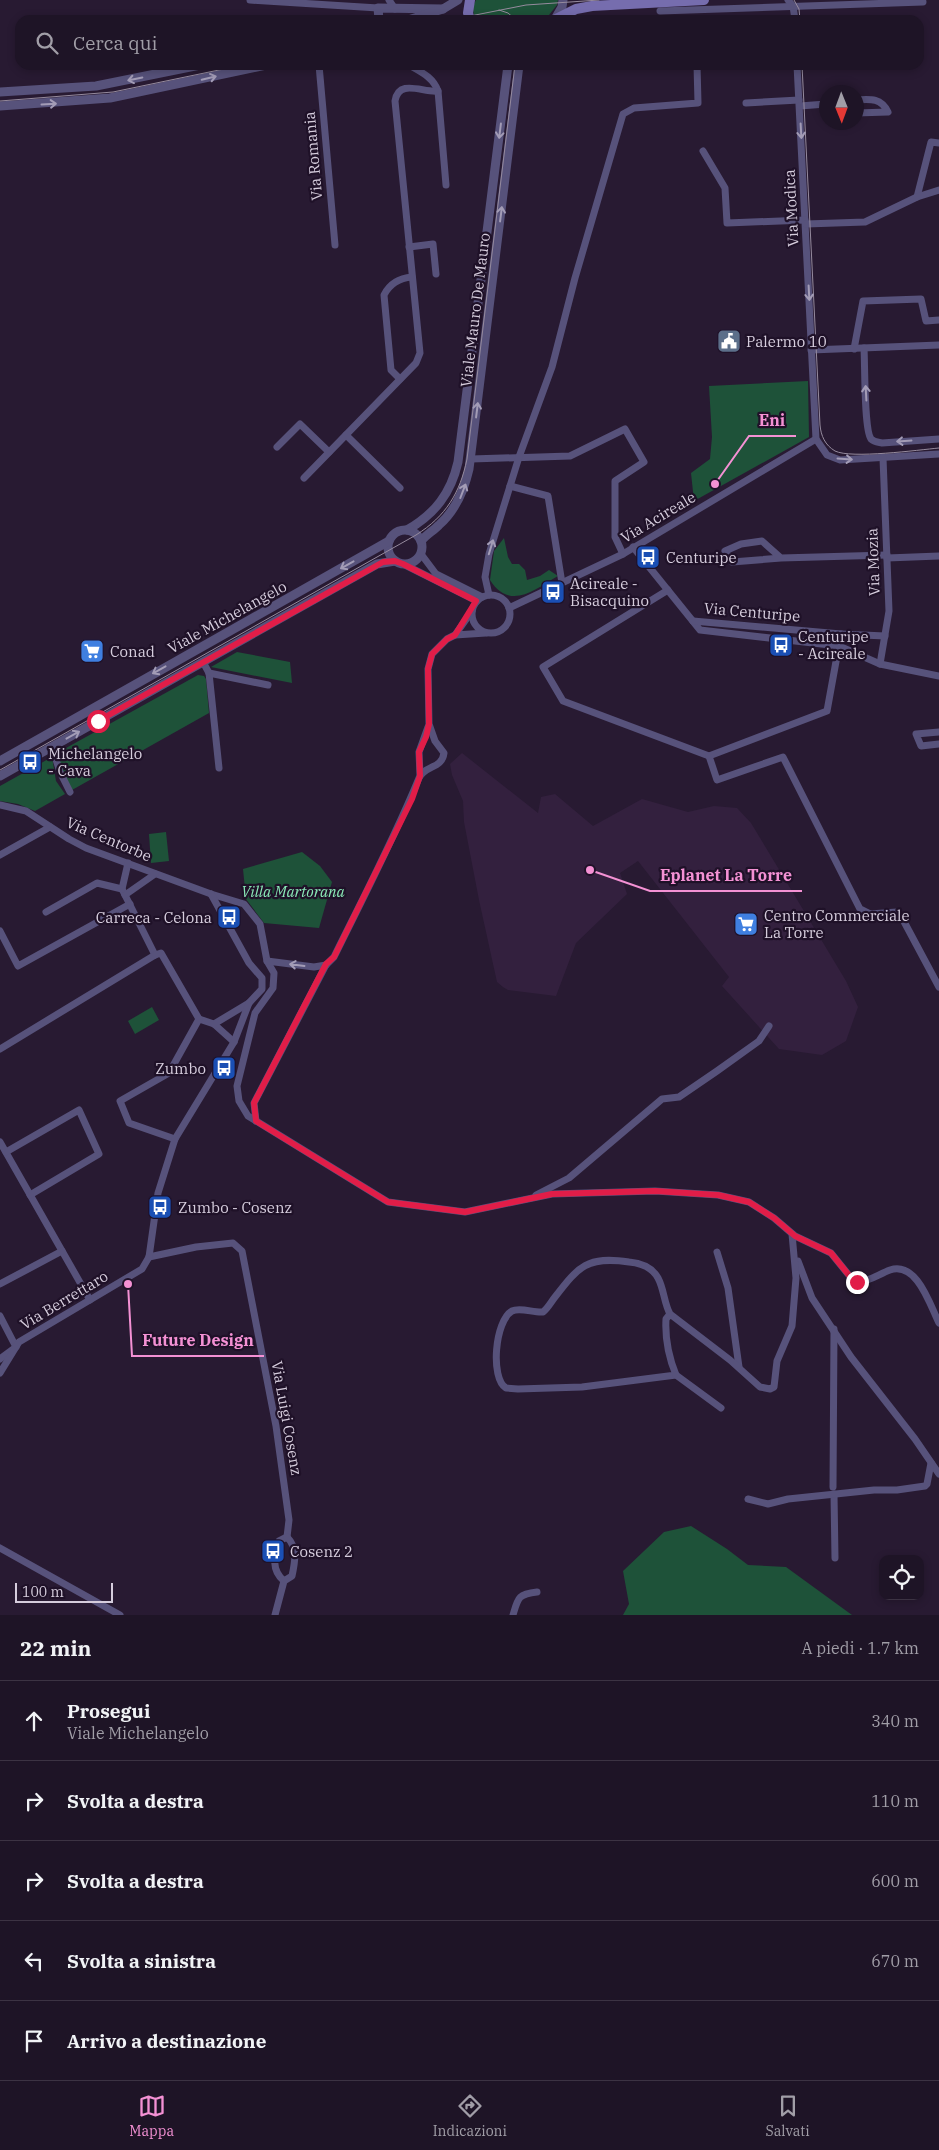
<!DOCTYPE html>
<html lang="it">
<head>
<meta charset="utf-8">
<style>
	:root { --surface:#1e1426; --page:#2b2132; --text:#f1f3f6; --muted:#a19ea7; --line:#3c3343; --accent:#f491d4 }
	body { margin:0; font-family:"IBM Plex Serif",serif; background:var(--page); color:var(--text) }
	.controls { position:absolute; right:15px; bottom:15px; display:grid; overflow:hidden; border-radius:10px; box-shadow:0 2px 8px #0003 }
	.controls button { width:45px; height:45px; display:grid; place-items:center; padding:0; border:0; border-bottom:1px solid var(--line); background:var(--surface); color:var(--text); font:25px sans-serif }
	.compass { position:absolute; left:819px; top:85px; width:45px; height:45px; border-radius:50%; background:var(--surface); box-shadow:0 2px 8px #0003; rotate:179deg }
	.scale { position:absolute; left:15px; bottom:12px; width:98px; box-sizing:border-box; padding-left:5px; border:2px solid #d6cddd; border-top:0; font-size:14px; line-height:18px; white-space:nowrap; color:#d6cddd; -webkit-text-stroke:4px #1f1128; paint-order:stroke }
	.stop { position:absolute; width:15px; height:15px; margin:-11px; border:4px solid #e11d48; border-radius:50%; background:#fff }
	.stop.end { background:#e11d48; border-color:#fff; box-shadow:0 1px 5px #0008 }
	.list { margin:0; padding:0; list-style:none }
	h2 { display:flex; justify-content:space-between; align-items:center; height:65px; margin:0; padding:0 20px; font-size:21px }
	h2 small { font-size:16px; font-weight:400; color:var(--muted) }
	.list li { display:grid; grid-template-columns:32px 1fr auto; gap:15px; align-items:center; box-sizing:border-box; height:80px; padding:0 20px; border-top:1px solid var(--line) }
	.list b { display:block; font-size:19px; white-space:nowrap }
	.list p { margin:0; font-size:16px; white-space:nowrap; color:var(--muted) }
	.list em { font-size:16px; font-style:normal; color:var(--muted) }
	.icon { flex:none; width:28px; height:28px; fill:none; stroke:currentColor; stroke-width:2; stroke-linecap:round; stroke-linejoin:round }
	.map { position:relative; flex:none; width:939px; height:1615px; overflow:hidden }
	.search { position:absolute; background:var(--surface); box-shadow:0 2px 8px #0003; left:15px; right:15px; top:15px; height:55px; display:flex; align-items:center; gap:12px; box-sizing:border-box; padding:0 18px; border-radius:15px; color:var(--muted); font-size:19px }
	.sheet { height:465px; background:var(--surface) }
	nav { display:flex; justify-content:space-around; align-items:center; box-sizing:border-box; height:70px; border-top:1px solid var(--line); background:var(--surface); font-size:14px; color:var(--muted) }
	nav a { display:grid; justify-items:center; gap:2px }
	nav .on { color:var(--accent) }
	.map>svg:first-child { display:block }
</style>
</head>
<body>
<div class="map">
<svg width="939" height="1615" viewBox="0 0 939 1615">
	<rect width="100%" height="100%" fill="#281a32"/>
	<path fill="#33203e" d="M462,753l76,60 3,-16 14,-3 38,32 49,-27 46,13 26,-6 23,2 14,15 95,158 12,26 -12,34 -24,14 -43,-6 -57,-63 7,-9 -91,-116 -18,12 7,21 -51,49 -20,53 -48,-6 -5,-3 -6,-5 -18,-82 -15,-78 -1,-21 -11,-26 -2,-11z"/>
	<g fill="#1e5239">
		<path d="M476,0h82l-1,5 -12,15h-68c-5,-7 -5,-13 -1,-20z"/>
		<path d="M808,381l1,56 -115,64 -3,-28 19,-14 2,-22 -3,-51z"/>
		<path d="M504,538l4,19 4,7h7l6,6 2,10 13,-4 9,-6 9,6c-24,14 -48,35 -68,4l4,-29z"/>
		<path d="M237,652l53,10 2,21 -81,-16z"/>
		<path d="M198,675l6,1 2,3 3,34 -137,77 -8,-15 -7,-22z"/>
		<path d="M52,757l4,24 9,13 -30,17 -17,-7 -18,-3v-15z"/>
		<path d="M166,832l3,29 -18,2 -2,-29z"/>
		<path d="M302,852l18,14 12,16 -13,46 -55,-5 -18,-24 -3,-30z"/>
		<path d="M152,1007l7,13 -24,14 -7,-13z"/>
		<path d="M691,1526l36,23 21,16 38,2 66,48h-229l6,-11 -6,-33 41,-39z"/>
	</g>
	<g fill="none" stroke-linecap="round" stroke-linejoin="round">
		<g stroke="#57527b" stroke-width="7">
			<path d="M250,0l128,8"/>
			<path d="M389,0l6,9"/>
			<path d="M788,0l5,6 2,14"/>
			<path d="M660,11l263,-9"/>
			<path d="M319,65l16,180"/>
			<path d="M409,65c12,7 24,12 29,26l8,94"/>
			<path d="M797,65l19,374 11,16 13,5 99,-6"/>
			<path d="M856,100c15,-1 25,-2 32,12l-32,1"/>
			<path d="M746,103l53,-3"/>
			<path d="M800,106l26,-2"/>
			<path d="M703,151l22,37 2,35 78,-3"/>
			<path d="M917,197l14,-55 8,1"/>
			<path d="M806,224l59,-2 52,-25 22,-7"/>
			<path d="M409,247l24,-3 3,30"/>
			<path d="M864,348c1,16 0,82 7,91 3,3 6,3 11,4l57,-4"/>
			<path d="M854,349l9,-48 58,-2 5,22 13,-1"/>
			<path d="M811,350l128,-5"/>
			<path d="M400,379l-9,-9 -7,-75c6,-12 16,-17 28,-18"/>
			<path d="M346,435l54,53"/>
			<path d="M277,447l23,-23 29,28"/>
			<path d="M471,459l99,-3 55,-27 19,33 -29,19v56l8,17"/>
			<path d="M304,478l112,-115 4,-10 -25,-252c4,-23 28,-8 43,-10"/>
			<path d="M510,486l38,10 14,87"/>
			<path d="M633,547l67,83 139,16 41,18 59,12"/>
			<path d="M421,554l15,20 46,23"/>
			<path d="M781,558l-49,4 -7,-11 16,-7 21,-3 19,17 106,-3"/>
			<path d="M887,558l52,-2"/>
			<path d="M403,564l74,37"/>
			<path d="M668,590l-125,77 20,34 146,55"/>
			<path d="M489,595l-4,-18 4,-23 30,-97 33,-90 23,-89 48,-164 11,-6 64,-5 -1,-38"/>
			<circle cx="491" cy="614" r="19"/>
			<path d="M509,608l114,-54 193,-115"/>
			<path d="M693,621l148,13 -14,77 -118,45 8,24 66,-23 77,152 10,5 27,-2 4,4 38,71"/>
			<path d="M841,634l44,2"/>
			<path d="M455,635l17,-24"/>
			<path d="M203,662l6,11 10,95"/>
			<path d="M880,664l9,-53 -6,-153"/>
			<path d="M209,673l59,12"/>
			<path d="M939,732l-23,2 5,12 18,-2"/>
			<path d="M52,747l8,25 10,20"/>
			<path d="M420,775l-1,-23 9,-25"/>
			<path d="M0,805l26,6 43,28 17,9 125,46 33,10 16,20 7,37 7,12 -1,15 -18,25 -18,73 2,15 9,15 140,86 77,10 87,-18 103,-3 63,4 31,7 25,16 21,18 36,17 21,26 5,3c12,0 22,-8 33,-12 27,-9 40,35 49,53"/>
			<path d="M0,855l50,-28"/>
			<path d="M128,863l-6,26 33,66"/>
			<path d="M211,894l38,69 13,15v11l-13,14 -35,21"/>
			<path d="M125,895l30,-21"/>
			<path d="M46,912l51,-29 25,6"/>
			<path d="M0,931l18,35 112,-62"/>
			<path d="M267,961l47,6 12,-2"/>
			<path d="M199,1019l15,5 20,18"/>
			<path d="M0,1049l155,-94 6,-2 38,66 -30,54 -49,28 9,22 46,16"/>
			<path d="M256,1121l-2,-18 72,-138 8,-8c29,-59 60,-118 85,-179 6,-13 23,-9 25,-25l-9,-12 -6,-17 -1,-55 4,-15 15,-15 8,-4 31,-2"/>
			<path d="M0,1142l90,158"/>
			<path d="M6,1152l73,-42 20,44 -69,41"/>
			<path d="M536,1195l33,-17 93,-79 17,-2 38,-26 42,-30 10,-15"/>
			<path d="M717,1252l11,36 11,79"/>
			<path d="M149,1257l47,-10 37,-4 9,8 34,175 13,94 -2,17"/>
			<path d="M798,1261l14,37 39,59 64,82 24,35"/>
			<path d="M0,1284l62,-33"/>
			<path d="M670,1314l-4,5c-1,18 3,39 10,56l-94,12 -64,2 -12,-1c-16,-10 -11,-67 6,-77 8,-4 22,2 31,1 5,-4 8,-10 12,-15 24,-31 32,-41 74,-35 11,1 23,5 29,16 6,11 6,25 12,36l60,46 30,27 10,2 4,-2 3,-26 15,-35 4,-48 -4,-44"/>
			<path d="M0,1316l16,31 -16,12"/>
			<path d="M0,1373l19,-31 123,-73 7,-12 9,-64 17,-54 59,-97 15,-39"/>
			<path d="M676,1375l45,33"/>
			<path d="M833,1487l1,-158"/>
			<path d="M834,1494l1,64"/>
			<path d="M748,1499l20,5 20,-5 86,-9h23l28,-4 2,-2 4,-21"/>
			<path d="M0,1548l120,67"/>
			<path d="M284,1581c-13,-11 -10,-25 -5,-40l8,-4"/>
			<path d="M275,1615l9,-34 8,-5c3,-14 6,-28 -5,-39"/>
			<path d="M513,1615c5,-17 5,-21 24,-23"/>
		</g>
		<g stroke="#57527b" stroke-width="9">
			<path d="M555,19l7,-12 1,-7"/>
			<path d="M379,20l-1,-12 65,1"/>
			<path d="M408,20l35,-11 15,-9"/>
			<path d="M0,92l96,-6 104,-21"/>
			<path d="M0,106l110,-8 156,-33"/>
			<path d="M407,530c28,-16 44,-37 51,-68l50,-397"/>
			<circle cx="405" cy="547" r="17"/>
			<path d="M421,541c5,-6 12,-10 18,-16 17,-15 25,-34 30,-56l50,-404"/>
			<path d="M0,761l389,-220"/>
			<path d="M0,776l377,-212 18,-3"/>
		</g>
		<g stroke="#766dae" stroke-width="10">
			<path d="M470,0l-2,13 2,7"/>
			<path d="M554,20l22,-11 16,-3 112,-6"/>
		</g>
		<g stroke="#968b9e" stroke-width="1">
			<path d="M794,0l5,9 1,11"/>
			<path d="M499,10l9,3 8,7"/>
			<path d="M436,20l20,-4"/>
			<path d="M450,20l76,-15 73,-5"/>
			<path d="M802,65l18,360c1,11 5,20 15,26 16,8 83,-1 104,-3"/>
			<path d="M0,101l113,-9 130,-27"/>
			<path d="M0,770l416,-235c30,-19 44,-42 51,-76l48,-394"/>
		</g>
	</g>
	<defs><path id="oneway-shaft" d="M-6 0H5M1.5-3L5.5 0L1.5 3" fill="none" stroke-width="1.6" stroke-linecap="round" stroke-linejoin="round" transform="scale(1.25)"/></defs>
	<g stroke="#a39cb6">
		<use href="#oneway-shaft" transform="translate(209 78) rotate(-13)"/>
		<use href="#oneway-shaft" transform="translate(135 79) rotate(168)"/>
		<use href="#oneway-shaft" transform="translate(49 104) rotate(-3)"/>
		<use href="#oneway-shaft" transform="translate(500 131) rotate(97)"/>
		<use href="#oneway-shaft" transform="translate(801 131) rotate(87)"/>
		<use href="#oneway-shaft" transform="translate(501 214) rotate(-83)"/>
		<use href="#oneway-shaft" transform="translate(809 293) rotate(87)"/>
		<use href="#oneway-shaft" transform="translate(866 393) rotate(-93)"/>
		<use href="#oneway-shaft" transform="translate(477 410) rotate(-83)"/>
		<use href="#oneway-shaft" transform="translate(904 441) rotate(176)"/>
		<use href="#oneway-shaft" transform="translate(845 459) rotate(4)"/>
		<use href="#oneway-shaft" transform="translate(463 491) rotate(-69)"/>
		<use href="#oneway-shaft" transform="translate(491 547) rotate(-73)"/>
		<use href="#oneway-shaft" transform="translate(347 565) rotate(151)"/>
		<use href="#oneway-shaft" transform="translate(159 670) rotate(151)"/>
		<use href="#oneway-shaft" transform="translate(73 735) rotate(-29)"/>
		<use href="#oneway-shaft" transform="translate(297 965) rotate(-173)"/>
	</g>
	<g fill="none" stroke-linecap="round" stroke-linejoin="round">
		<path stroke="#e11d48" stroke-width="6" d="M98,721l285,-159 12,-1 8,3 73,37 -21,34 -8,4 -15,15 -4,15 1,55 -3,13 -7,15 1,24 -8,23 -78,158 -8,7 -72,139 2,18 132,81 77,10 87,-18 103,-3 63,4 31,7 25,16 21,18 36,17 21,26 5,3"/>
	</g>
	<defs>
		<g id="civic-square" transform="scale(1.25)"><rect x="-9" y="-9" width="18" height="18" rx="4" fill="#5c6f8a" stroke="#1f1128"/><path d="M-.6-6.5H3V-4.5H.6V-3L4-1V1h2V6H-6V1h2V-1L-.6-3ZM-1.2 2.5V6h2.4V2.5Z" fill="#fff"/></g>
		<g id="bus-square" transform="scale(1.25)"><rect x="-9" y="-9" width="18" height="18" rx="4" fill="#1a4fb4" stroke="#1f1128"/><path d="M-5-6H5V4H4V6H2V4H-2V6H-4V4H-5ZM-3.5-4V0h7V-4ZM-3.5 1.2v1.5H-2V1.2ZM2 1.2v1.5H3.5V1.2Z" fill="#fff"/></g>
		<g id="supermarket-square" transform="scale(1.25)"><rect x="-9" y="-9" width="18" height="18" rx="4" fill="#3f7fe0" stroke="#1f1128"/><path d="M-6-5.5h2.5l.6 2H6L4.5 2H-2.5L-4.4-4H-6ZM-1.5 3.2a1.3 1.3 0 1 0 .1 0ZM3 3.2a1.3 1.3 0 1 0 .1 0Z" fill="#fff"/></g>
	</defs>
	<g fill-rule="evenodd">
		<use href="#civic-square" x="729" y="341"/>
		<use href="#bus-square" x="648" y="557"/>
		<use href="#bus-square" x="553" y="592"/>
		<use href="#bus-square" x="781" y="645"/>
		<use href="#supermarket-square" x="92" y="651"/>
		<use href="#bus-square" x="30" y="762"/>
		<use href="#bus-square" x="229" y="917"/>
		<use href="#supermarket-square" x="746" y="924"/>
		<use href="#bus-square" x="224" y="1068"/>
		<use href="#bus-square" x="160" y="1207"/>
		<use href="#bus-square" x="273" y="1551"/>
	</g>
	<g text-anchor="middle" dominant-baseline="central" stroke-width="4.5" stroke-linejoin="round" paint-order="stroke">
		<g font-size="15" fill="#d6cddd" stroke="#1f1128">
			<text transform="translate(313 156) rotate(-95)">Via Romania</text>
			<text transform="translate(791 208) rotate(-93)">Via Modica</text>
			<text transform="translate(475 310) rotate(-83)">Viale Mauro De Mauro</text>
			<text transform="translate(658 517) rotate(-31)">Via Acireale</text>
			<text transform="translate(873 562) rotate(-92)">Via Mozia</text>
			<text transform="translate(752 612) rotate(5)">Via Centuripe</text>
			<text transform="translate(227 617) rotate(-29)">Viale Michelangelo</text>
			<text transform="translate(109 839) rotate(23)">Via Centorbe</text>
			<text transform="translate(64 1300) rotate(-31)">Via Berrettaro</text>
			<text transform="translate(287 1418) rotate(80)">Via Luigi Cosenz</text>
		</g>
		<g font-size="15" fill="#d6cddd" stroke="#1f1128" text-anchor="start">
			<text x="746" y="341">Palermo 10</text>
			<text x="666" y="557">Centuripe</text>
			<text x="570" y="583">Acireale -<tspan x="570" dy="17">Bisacquino</tspan></text>
			<text x="798" y="636">Centuripe<tspan x="798" dy="17">- Acireale</tspan></text>
			<text x="110" y="651">Conad</text>
			<text x="48" y="753">Michelangelo<tspan x="48" dy="17">- Cava</tspan></text>
			<text x="764" y="915">Centro Commerciale<tspan x="764" dy="17">La Torre</tspan></text>
			<text x="212" y="917" text-anchor="end">Carreca - Celona</text>
			<text x="206" y="1068" text-anchor="end">Zumbo</text>
			<text x="178" y="1207">Zumbo - Cosenz</text>
			<text x="290" y="1551">Cosenz 2</text>
		</g>
		<g font-size="15" font-style="italic" fill="#8ae9b7" stroke="#1f1128">
			<text x="293" y="891">Villa Martorana</text>
		</g>
	</g>
	<path fill="none" stroke="#f491d4" stroke-width="2" d="M715 484L749 436H796M590 870L650 891H802M128 1284L132 1356H264"/>
	<g fill="#f491d4" stroke="#1f1128" stroke-width="2">
		<circle cx="715" cy="484" r="5"/>
		<circle cx="590" cy="870" r="5"/>
		<circle cx="128" cy="1284" r="5"/>
	</g>
	<g font-size="16" text-anchor="middle" font-weight="bold" fill="#f491d4" stroke="#1f1128" stroke-width="4.5" stroke-linejoin="round" paint-order="stroke">
		<text x="772" y="426">Eni</text>
		<text x="726" y="881">Eplanet La Torre</text>
		<text x="198" y="1346">Future Design</text>
	</g>
</svg>
<div class="controls">
<button><svg class="icon" aria-label="locate" viewBox="0 0 24 24"><circle cx="12" cy="12" r="6"/><path d="M12 2v4M12 18v4M2 12h4M18 12h4"/></svg></button>
</div>
<svg class="compass" viewBox="-18 -18 36 36"><path d="M0-13l5 13h-10z" fill="#e53935"/><path d="M0 13l5-13h-10z" fill="#a19ea7"/></svg>
<div class="scale">100 m</div>
<div class="stop" style="left:98px;top:721px"></div>
<div class="stop end" style="left:857px;top:1282px"></div>
<div class="search"><svg class="icon" aria-label="search" viewBox="0 0 24 24"><circle cx="10" cy="10" r="6"/><path d="M15 15l6 6"/></svg>Cerca qui</div>
</div>
<section class="sheet">
<h2>22 min<small>A piedi · 1.7 km</small></h2>
<ul class="list">
<li><svg class="icon" aria-label="ahead" viewBox="0 0 24 24"><path d="M12 20V5M6 11l6-6 6 6"/></svg><div><b>Prosegui</b><p>Viale Michelangelo</p></div><em>340 m</em></li>
<li><svg class="icon" aria-label="right" viewBox="0 0 24 24"><path d="M7 20v-9h11M14 6l5 5-5 5"/></svg><div><b>Svolta a destra</b></div><em>110 m</em></li>
<li><svg class="icon" aria-label="right" viewBox="0 0 24 24"><path d="M7 20v-9h11M14 6l5 5-5 5"/></svg><div><b>Svolta a destra</b></div><em>600 m</em></li>
<li><svg class="icon" aria-label="left" viewBox="0 0 24 24"><path d="M17 20v-9H6M10 6l-5 5 5 5"/></svg><div><b>Svolta a sinistra</b></div><em>670 m</em></li>
<li><svg class="icon" aria-label="arrive" viewBox="0 0 24 24"><path d="M6 21V4h12l-3 4 3 4H6"/></svg><div><b>Arrivo a destinazione</b></div></li>
</ul>
</section>
<nav>
<a class="on"><svg class="icon" aria-label="map" viewBox="0 0 24 24"><path d="M3 6l6-2 6 2 6-2v14l-6 2-6-2-6 2zM9 4v14M15 6v14"/></svg>Mappa</a>
<a><svg class="icon" aria-label="directions" viewBox="0 0 24 24"><path d="M12 3l9 9-9 9-9-9zM9 14v-3h6M13 9l2 2-2 2"/></svg>Indicazioni</a>
<a><svg class="icon" aria-label="saved" viewBox="0 0 24 24"><path d="M7 4h10v16l-5-4-5 4z"/></svg>Salvati</a>
</nav>
</body>
</html>
